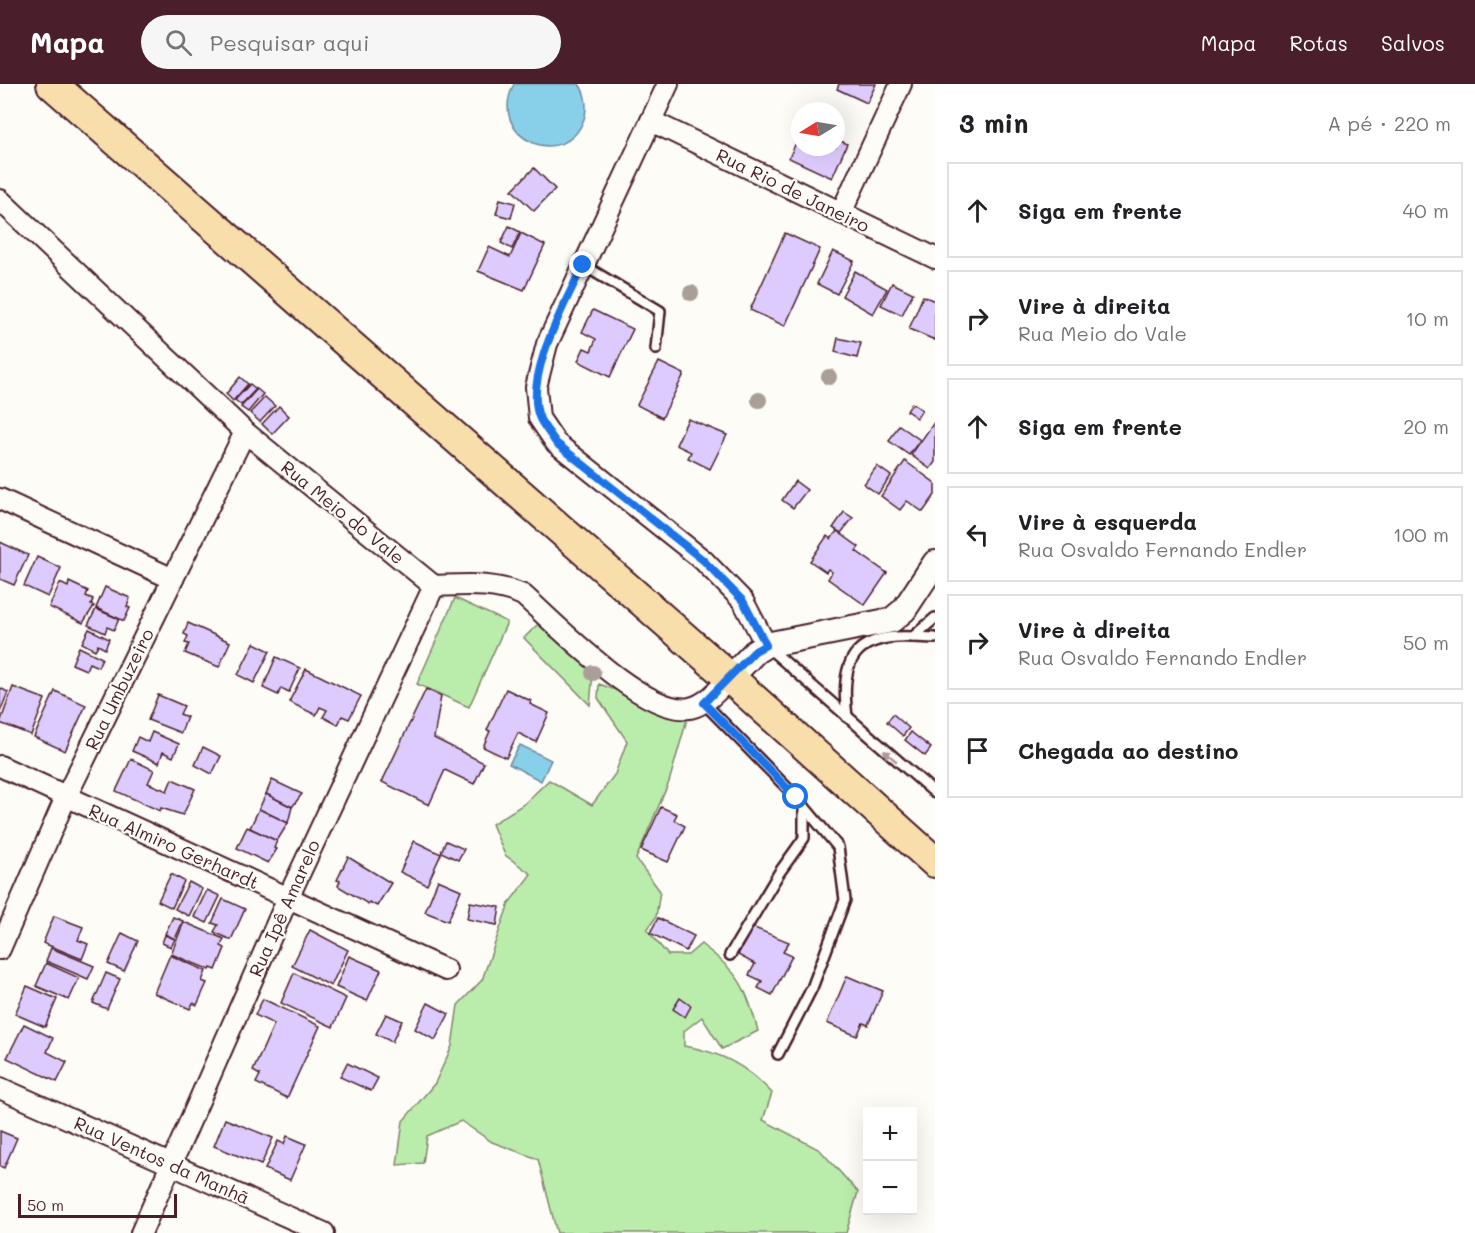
<!DOCTYPE html>
<html lang="pt">
<head>
<meta charset="utf-8">
<style>
	:root { --surface:#fff; --page:#f6f6f6; --text:#202124; --muted:#757577; --line:#e0e0e0; --accent:#4a1f2b }
	body { margin:0; font-family:Mali,sans-serif; background:var(--page); color:var(--text) }
	.controls { position:absolute; right:18px; bottom:18px; display:grid; overflow:hidden; border-radius:0px; box-shadow:0 6px 24px #0002 }
	.controls button { width:54px; height:54px; display:grid; place-items:center; padding:0; border:0; border-bottom:2px solid var(--line); background:var(--surface); color:var(--text); font:30px sans-serif }
	.compass { position:absolute; left:791px; top:18px; width:54px; height:54px; border-radius:50%; background:var(--surface); box-shadow:0 6px 24px #0002; rotate:259deg }
	.scale { position:absolute; left:18px; bottom:15px; width:159px; box-sizing:border-box; padding-left:6px; border:3px solid #4a1f2b; border-top:0; font-size:16px; line-height:21px; white-space:nowrap; color:#4a1f2b; -webkit-text-stroke:4px #fdfcf7; paint-order:stroke }
	.stop { position:absolute; width:18px; height:18px; margin:-14px; border:4px solid #1a73e8; border-radius:50%; background:#fff }
	.stop.end { background:#1a73e8; border-color:#fff; box-shadow:0 2px 6px #0008 }
	.list { margin:0; padding:0; list-style:none }
	h2 { display:flex; justify-content:space-between; align-items:center; height:78px; margin:0; padding:0 24px; font-size:26px }
	h2 small { font-size:20px; font-weight:400; color:var(--muted) }
	.list li { display:grid; grid-template-columns:39px 1fr auto; gap:18px; align-items:center; box-sizing:border-box; height:96px; margin:0 12px 12px; padding:0 12px; border:2px solid var(--line); border-radius:0px }
	.list b { display:block; font-size:22px; white-space:nowrap }
	.list p { margin:0; font-size:20px; white-space:nowrap; color:var(--muted) }
	.list em { font-size:20px; font-style:normal; color:var(--muted) }
	.icon { flex:none; width:33px; height:33px; fill:none; stroke:currentColor; stroke-width:2; stroke-linecap:round; stroke-linejoin:round }
	.map { position:relative; flex:none; width:935px; height:1149px; overflow:hidden }
	header { display:flex; align-items:center; gap:36px; box-sizing:border-box; height:84px; padding:0 30px; background:var(--accent); color:#fff }
	header strong { font-size:28px }
	nav { display:flex; gap:33px; margin-inline-start:auto; font-size:21px }
	.search { width:420px; height:54px; background:var(--page); display:flex; align-items:center; gap:15px; box-sizing:border-box; padding:0 21px; border-radius:33px; color:var(--muted); font-size:22px }
	main { display:flex }
	aside { flex:1; background:var(--surface) }
	.map>svg:first-child { display:block }
</style>
</head>
<body>
<header>
<strong>Mapa</strong>
<div class="search"><svg class="icon" aria-label="search" viewBox="0 0 24 24"><circle cx="10" cy="10" r="6"/><path d="M15 15l6 6"/></svg>Pesquisar aqui</div>
<nav><a>Mapa</a><a>Rotas</a><a>Salvos</a></nav>
</header>
<main>
<div class="map">
<svg width="935" height="1149" viewBox="0 0 935 1149">
	<rect width="100%" height="100%" fill="#fdfcf7"/>
	<filter id="ink" filterUnits="userSpaceOnUse"><feTurbulence type="fractalNoise" baseFrequency=".0167" numOctaves="2"/><feDisplacementMap in="SourceGraphic" scale="12" xChannelSelector="R" yChannelSelector="G"/><feConvolveMatrix kernelMatrix="1 2 1 2 8 2 1 2 1" color-interpolation-filters="sRGB"/></filter>
	<g filter="url(#ink)">
		<g fill="#baecac" stroke="#82866c" stroke-width="1.5">
			<path d="M455,514l52,24 -38,85 -52,-23z"/>
			<path d="M541,537l52,52 -3,32 -66,-67z"/>
			<path d="M599,600l89,32 -19,66 -33,77 24,32 -4,26 -9,13 21,25h20l13,-11c38,29 45,41 57,87l-36,18 -20,-32 -18,14v15c37,6 63,20 88,47l-9,27 57,30 38,42 -12,41h-289l-19,-74 -46,-17 -31,-21 -34,15 -4,27 -26,2 6,-44 32,-38 17,-37 6,-41 24,-25 27,-77 22,-29 -26,-19 -13,-31 32,-20 25,-24 43,25 23,-31 12,-33 -29,-43z"/>
		</g>
		<g fill="#88d0e9" stroke="#6f899d" stroke-width="1.5">
			<path d="M514,0h65c7,10 9,23 5,35 -19,53 -98,20 -70,-35z"/>
			<path d="M520,661l31,15 -10,21 -32,-17z"/>
		</g>
		<g fill="#ddcbfd" stroke="#4a1f2b" stroke-width="1.5">
			<path d="M839,0h37l-9,19 -30,-14z"/>
			<path d="M800,50v13h36v-8l11,5 -15,34 -43,-20z"/>
			<path d="M534,84l21,21 -21,22 -22,-21z"/>
			<path d="M500,115l15,4 -4,15 -15,-4z"/>
			<path d="M509,142l11,6 -8,17 -11,-6z"/>
			<path d="M521,149l24,12 -21,45 -46,-19 11,-24 21,10z"/>
			<path d="M785,149l35,16 -35,77 -35,-16z"/>
			<path d="M833,167l21,10 -17,33 -20,-10z"/>
			<path d="M855,187l32,18 -14,25 -31,-18z"/>
			<path d="M892,199l21,10 -11,22 -21,-10z"/>
			<path d="M923,212l12,5v39l-26,-11z"/>
			<path d="M593,226l40,19 -23,48 -32,-16 6,-13 7,3 5,-12 -14,-7z"/>
			<path d="M838,254l23,5 -4,15 -22,-6z"/>
			<path d="M659,278l25,12 -22,44 -25,-13z"/>
			<path d="M240,293l8,7 -15,17 -7,-7z"/>
			<path d="M250,300l6,5 -15,16 -6,-5z"/>
			<path d="M257,305l6,5 -15,18 -7,-5z"/>
			<path d="M265,313l10,9 -15,16 -10,-9z"/>
			<path d="M912,319l10,7 -5,8 -10,-7z"/>
			<path d="M279,322l10,10 -17,18 -10,-10z"/>
			<path d="M688,335l39,16 -17,34 -22,-11 3,-6 -15,-7z"/>
			<path d="M935,337v41l-5,7 -19,-14z"/>
			<path d="M899,341l21,15 -11,15 -20,-14z"/>
			<path d="M905,377l30,22v12l-12,17 -16,-11 -7,9 -19,-14z"/>
			<path d="M877,382l14,10 -13,18 -14,-10z"/>
			<path d="M795,397l12,9 -14,18 -11,-8z"/>
			<path d="M844,428l9,6 -12,15 -8,-5z"/>
			<path d="M837,447l22,16 -3,4 31,22 -22,32 -37,-26 4,-7 -4,-3 -2,3 -16,-11 17,-25 4,3z"/>
			<path d="M0,458l28,13 -14,30 -14,-6z"/>
			<path d="M37,473l24,11 -13,29 -24,-11z"/>
			<path d="M69,498l19,9 -2,5 7,3 -2,6 3,1 -11,17 -34,-16 11,-24 8,4z"/>
			<path d="M105,503l25,11 -3,9 3,1 -6,13 -28,-13z"/>
			<path d="M96,525l23,10 -5,11 -7,-3 -2,6 -17,-8z"/>
			<path d="M188,539l42,19 -11,25 -34,-14 4,-9 -4,-1 3,-7 -4,-2z"/>
			<path d="M89,545l20,10 -4,10 -7,-4 -3,5 -13,-7z"/>
			<path d="M254,559l16,8 -16,32 -16,-8z"/>
			<path d="M79,563l23,11 -4,9 -9,-4 -3,7 -14,-6z"/>
			<path d="M276,573l24,11 -11,24 -8,-4 -3,7 -15,-7z"/>
			<path d="M306,585l55,27 -12,23 -7,-3 -4,9 -15,-8 4,-7 -7,-3 -4,8 -27,-13z"/>
			<path d="M13,603l32,12 -14,36 -31,-12z"/>
			<path d="M0,604l8,4 -8,20z"/>
			<path d="M426,605l15,7 -7,42 50,25 -10,21 -29,-14 -16,35 -47,-23z"/>
			<path d="M506,605l25,12 -1,3 19,9 -13,29 -18,-9 -12,25 -23,-11 7,-16 -3,-1z"/>
			<path d="M55,607l31,14 -21,46 -31,-14z"/>
			<path d="M158,611l26,11 -4,8 7,3 -6,16 -33,-13z"/>
			<path d="M893,630l16,14 -6,8 -16,-14z"/>
			<path d="M152,648l27,12 -6,13 -10,-5 -4,11 -27,-12 6,-14 10,5z"/>
			<path d="M911,648l20,16 -6,8 -20,-16z"/>
			<path d="M203,663l18,9 -9,18 -17,-9z"/>
			<path d="M131,675l23,11 -6,13 19,8 5,-12 23,10 -12,26 -22,-7 -1,3 -44,-20z"/>
			<path d="M272,696l30,14 -10,13 -26,-13z"/>
			<path d="M266,710l26,13 -4,16 -29,-14z"/>
			<path d="M661,723l16,7 -3,6 11,6 -17,36 -27,-12z"/>
			<path d="M259,725l29,14 -11,18 -27,-13z"/>
			<path d="M247,743l30,14 -3,7 3,1 -9,14 -31,-15z"/>
			<path d="M414,757l27,13 -14,31 -27,-13z"/>
			<path d="M446,757l18,8 -6,11 -17,-8z"/>
			<path d="M348,773l43,26 -14,23 -8,-4 -1,2 -30,-18 2,-5 -3,-1z"/>
			<path d="M171,790l13,7 -12,27 -14,-7z"/>
			<path d="M438,796l23,10 -13,31 -23,-9z"/>
			<path d="M189,798l13,7 -13,27 -14,-7z"/>
			<path d="M207,806l13,6 -13,27 -13,-6z"/>
			<path d="M223,815l22,10 -14,31 -17,-8 4,-7 -6,-2z"/>
			<path d="M470,818l30,5 -3,18 -30,-6z"/>
			<path d="M54,832l29,11 -5,13 10,4 -6,15 -39,-16z"/>
			<path d="M173,833l10,4 -8,18 -10,-5z"/>
			<path d="M658,834l36,18 -8,15 -36,-18z"/>
			<path d="M184,838l40,17 -3,7 4,2 -9,22 -5,-2 -1,2 -39,-16z"/>
			<path d="M752,843l37,15 -6,10 9,4 -20,39 -14,-7 4,-7 -13,-6 6,-11 -17,-9z"/>
			<path d="M310,846l38,20 -17,36 -39,-20z"/>
			<path d="M122,849l16,8 -14,30 -16,-7z"/>
			<path d="M165,851l10,4 -4,8 -9,-4z"/>
			<path d="M51,864l43,18 -6,13 -42,-18z"/>
			<path d="M170,871l36,16 -4,10 5,2 -10,22 -4,-2 -3,6 -36,-16z"/>
			<path d="M349,872l32,14 -14,31 -31,-14z"/>
			<path d="M46,879l33,15 -10,22 -33,-14z"/>
			<path d="M106,889l14,6 -13,30 -14,-6z"/>
			<path d="M294,889l52,25 -13,29 -52,-24z"/>
			<path d="M847,892l36,15 -15,34 -5,-2 -6,13 -30,-13z"/>
			<path d="M27,902l30,13 -12,28 -30,-13z"/>
			<path d="M680,914l11,8 -6,11 -12,-8z"/>
			<path d="M263,915l57,27 -33,72 -31,-15 4,-8 -7,-4 21,-47 -19,-9z"/>
			<path d="M428,919l21,11 -14,26 -20,-11z"/>
			<path d="M386,930l16,7 -10,21 -16,-8z"/>
			<path d="M24,940l29,14 -6,14 20,10 -10,20 -50,-24z"/>
			<path d="M347,979l31,15 -7,13 -31,-14z"/>
			<path d="M225,1035l48,19 -12,27 -47,-19z"/>
			<path d="M0,1047l17,7 -13,30 -4,-2z"/>
			<path d="M287,1052l19,8 -16,36 -25,-11 13,-28 6,3z"/>
		</g>
		<g fill="none" stroke-linecap="round" stroke-linejoin="round">
			<g stroke="#4a1f2b" stroke-width="14">
				<g id="service">
					<path d="M583,181l77,46 -4,38"/>
					<path d="M913,553l22,1"/>
					<path d="M770,565l165,144"/>
					<path d="M704,619l92,94 42,50 7,53 -33,88 -34,66"/>
					<path d="M847,633c-7,-55 5,-83 66,-80l22,-19"/>
					<path d="M730,871l49,-82 25,-35v-32"/>
				</g>
			</g>
			<g stroke="#4a1f2b" stroke-width="24">
				<g id="minor">
					<path d="M668,0l-121,260 -11,43 3,31 17,25 147,117 40,41 23,44"/>
					<path d="M651,37l284,137"/>
					<path d="M0,116l245,232 189,154c32,-1 59,-4 89,9 34,30 121,121 167,113 17,-4 28,-18 40,-30"/>
					<path d="M841,129l60,-129"/>
					<path d="M0,415l173,80"/>
					<path d="M0,682l446,204"/>
					<path d="M0,865l66,-152 179,-365"/>
					<path d="M0,1004l324,145"/>
					<path d="M141,1149l147,-335 146,-312"/>
				</g>
			</g>
			<g stroke="#4a1f2b" stroke-width="28">
				<path id="tertiary" d="M730,594l25,-26 11,-7 126,-25 12,-10 31,-47"/>
			</g>
			<g stroke="#4a1f2b" stroke-width="34">
				<path id="primary" d="M52,0l678,594 205,184"/>
			</g>
			<use href="#service" stroke="#fdfcf7" stroke-width="9"/>
			<use href="#minor" stroke="#fdfcf7" stroke-width="20"/>
			<use href="#tertiary" stroke="#fdfcf7" stroke-width="24"/>
			<use href="#primary" stroke="#f8deab" stroke-width="30"/>
		</g>
		<g fill="#aa9e98">
			<circle cx="691" cy="209" r="8"/>
			<circle cx="829" cy="293" r="8"/>
			<circle cx="759" cy="316" r="8"/>
			<circle cx="593" cy="589" r="8"/>
		</g>
		<defs><path id="oneway-solid" d="M-6-.8H1V-3.2L6.5 0L1 3.2V.8H-6Z" transform="scale(1.5)"/></defs>
		<use fill="#ac999b" href="#oneway-solid" transform="translate(890 672) rotate(-140)"/>
	</g>
	<g fill="none" stroke-linecap="round" stroke-linejoin="round" filter="url(#ink)">
		<path stroke="#1a73e8" stroke-width="8" d="M583,181c-17,37 -61,114 -43,154 4,8 11,16 16,24l147,117 40,41 23,44 -11,6 -51,52 92,94"/>
	</g>
	<g text-anchor="middle" dominant-baseline="central" stroke-width="4.5" stroke-linejoin="round" paint-order="stroke">
		<g font-size="18" fill="#4a1f2b" stroke="#fdfcf7">
			<text transform="translate(793 106) rotate(26)">Rua Rio de Janeiro</text>
			<text transform="translate(343 428) rotate(39)">Rua Meio do Vale</text>
			<text transform="translate(119 605) rotate(-64)">Rua Umbuzeiro</text>
			<text transform="translate(174 762) rotate(24)">Rua Almiro Gerhardt</text>
			<text transform="translate(284 824) rotate(-66)">Rua Ipê Amarelo</text>
			<text transform="translate(162 1076) rotate(24)">Rua Ventos da Manhã</text>
		</g>
	</g>
</svg>
<div class="controls">
<button>+</button>
<button>−</button>
</div>
<svg class="compass" viewBox="-18 -18 36 36"><path d="M0-13l5 13h-10z" fill="#e53935"/><path d="M0 13l5-13h-10z" fill="#757577"/></svg>
<div class="scale">50 m</div>
<div class="stop" style="left:796px;top:713px"></div>
<div class="stop end" style="left:583px;top:181px"></div>
</div>
<aside>
<h2>3 min<small>A pé · 220 m</small></h2>
<ul class="list">
<li><svg class="icon" aria-label="ahead" viewBox="0 0 24 24"><path d="M12 20V5M6 11l6-6 6 6"/></svg><div><b>Siga em frente</b></div><em>40 m</em></li>
<li><svg class="icon" aria-label="right" viewBox="0 0 24 24"><path d="M7 20v-9h11M14 6l5 5-5 5"/></svg><div><b>Vire à direita</b><p>Rua Meio do Vale</p></div><em>10 m</em></li>
<li><svg class="icon" aria-label="ahead" viewBox="0 0 24 24"><path d="M12 20V5M6 11l6-6 6 6"/></svg><div><b>Siga em frente</b></div><em>20 m</em></li>
<li><svg class="icon" aria-label="left" viewBox="0 0 24 24"><path d="M17 20v-9H6M10 6l-5 5 5 5"/></svg><div><b>Vire à esquerda</b><p>Rua Osvaldo Fernando Endler</p></div><em>100 m</em></li>
<li><svg class="icon" aria-label="right" viewBox="0 0 24 24"><path d="M7 20v-9h11M14 6l5 5-5 5"/></svg><div><b>Vire à direita</b><p>Rua Osvaldo Fernando Endler</p></div><em>50 m</em></li>
<li><svg class="icon" aria-label="arrive" viewBox="0 0 24 24"><path d="M6 21V4h12l-3 4 3 4H6"/></svg><div><b>Chegada ao destino</b></div></li>
</ul>
</aside>
</main>
</body>
</html>
